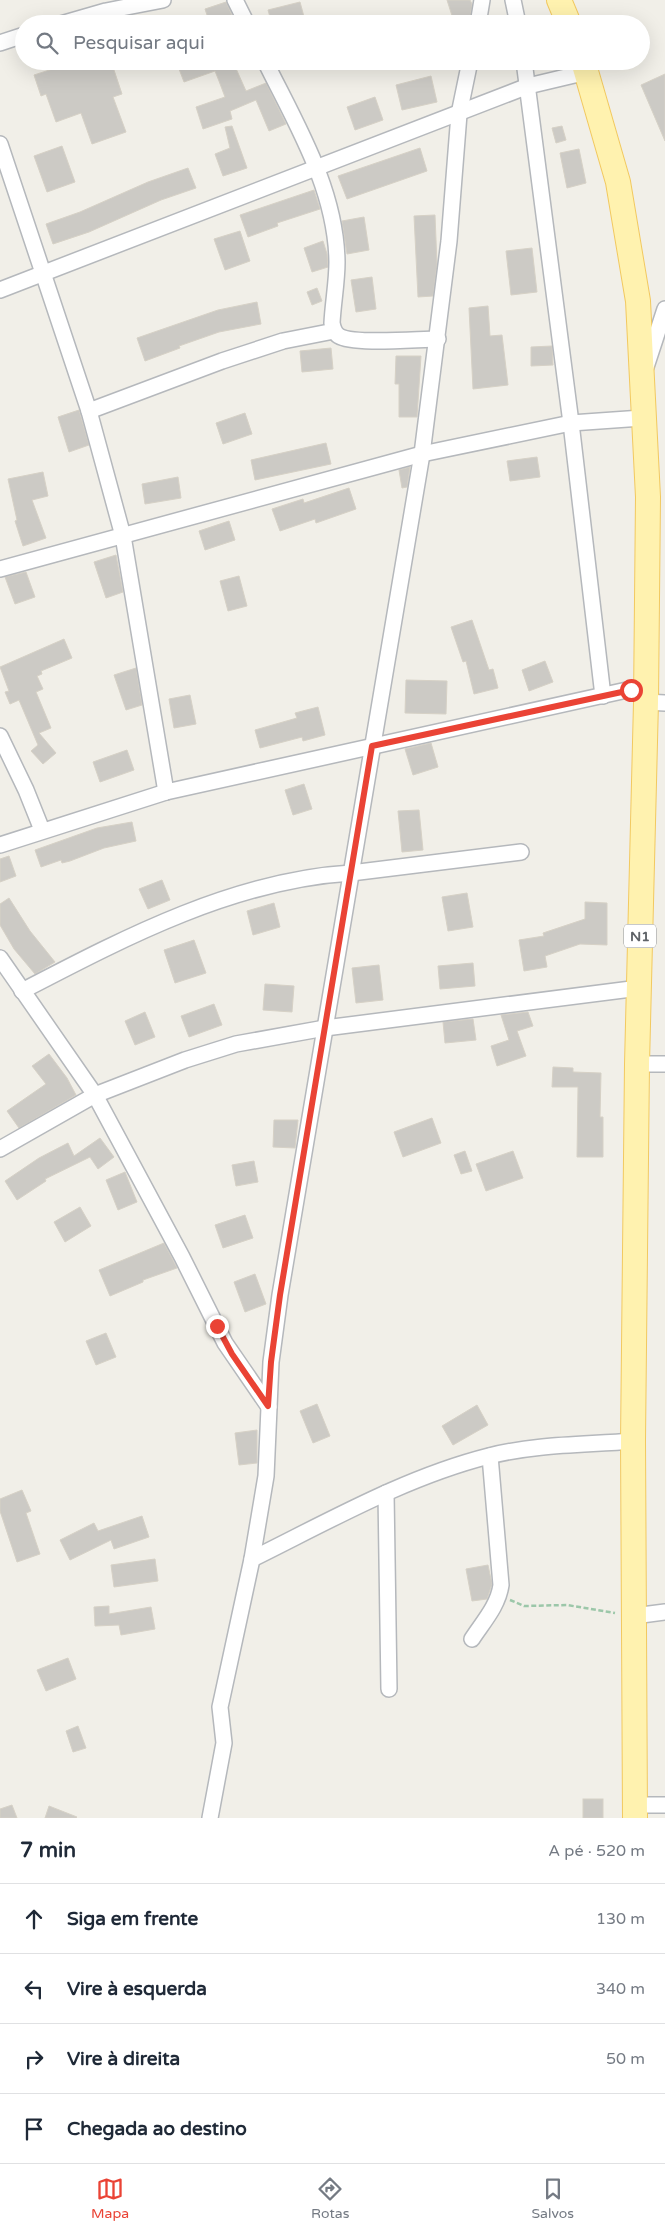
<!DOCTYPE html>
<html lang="pt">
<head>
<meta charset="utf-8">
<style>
	:root { --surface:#fff; --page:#f6f6f7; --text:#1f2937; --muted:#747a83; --line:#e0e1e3; --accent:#ea4335 }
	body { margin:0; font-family:"Varela Round",sans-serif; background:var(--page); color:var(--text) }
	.stop { position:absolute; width:15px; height:15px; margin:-11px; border:4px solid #ea4335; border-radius:50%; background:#fff }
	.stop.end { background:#ea4335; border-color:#fff; box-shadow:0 1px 5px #0008 }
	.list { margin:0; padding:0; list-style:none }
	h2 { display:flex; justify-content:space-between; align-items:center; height:65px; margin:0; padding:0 20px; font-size:21px }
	h2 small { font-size:16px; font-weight:400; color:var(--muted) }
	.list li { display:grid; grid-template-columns:32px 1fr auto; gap:15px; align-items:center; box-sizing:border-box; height:70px; padding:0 20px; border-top:1px solid var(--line) }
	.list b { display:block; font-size:19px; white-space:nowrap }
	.list em { font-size:16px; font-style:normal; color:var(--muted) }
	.icon { flex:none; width:28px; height:28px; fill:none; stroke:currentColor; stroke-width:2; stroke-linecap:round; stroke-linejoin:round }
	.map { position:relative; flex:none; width:665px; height:1818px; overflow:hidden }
	.search { position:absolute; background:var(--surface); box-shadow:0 5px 20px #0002; left:15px; right:15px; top:15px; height:55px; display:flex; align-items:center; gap:12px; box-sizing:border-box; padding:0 18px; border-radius:28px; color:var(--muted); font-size:19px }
	.sheet { height:345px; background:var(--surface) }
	nav { display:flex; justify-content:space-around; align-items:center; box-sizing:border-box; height:70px; border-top:1px solid var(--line); background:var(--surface); font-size:14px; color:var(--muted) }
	nav a { display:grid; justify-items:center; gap:2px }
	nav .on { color:var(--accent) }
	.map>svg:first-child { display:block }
</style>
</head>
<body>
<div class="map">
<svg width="665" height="1818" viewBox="0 0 665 1818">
	<rect width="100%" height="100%" fill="#f1efe8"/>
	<g fill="#cccac5" stroke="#d6d1c6">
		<path d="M447,0h23l2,4 -2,13 -16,5z"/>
		<path d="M226,2l10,22h-26l-5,-15z"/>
		<path d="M300,2l6,22h-34l-4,-14z"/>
		<path d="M64,61h47l11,33 -9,3 13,35 -34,12 -11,-31 -25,9 -10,-28 -5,2 -7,-21 31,-10z"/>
		<path d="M176,61h61l-3,3 12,27 20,-8 20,41 -17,7 -13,-31 -26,11 2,8 -29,10 -7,-22 29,-10 -6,-16 -4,-10 -31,11z"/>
		<path d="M665,74v67l-24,-56z"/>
		<path d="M431,76l6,26 -35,8 -6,-25z"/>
		<path d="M375,97l8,23 -28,10 -8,-23z"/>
		<path d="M232,126l15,42 -24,8 -8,-22 15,-6 -5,-21z"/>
		<path d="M562,126l4,14 -10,3 -4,-15z"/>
		<path d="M62,146l13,36 -28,10 -13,-36z"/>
		<path d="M420,148l7,23 -80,28 -9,-23z"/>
		<path d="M579,149l7,34 -19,5 -7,-35z"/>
		<path d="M188,168l8,20 -35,12 -72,32 -36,12 -7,-20 34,-12 68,-30z"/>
		<path d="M314,190l6,19 -43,14 1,3 -30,11 -8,-22z"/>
		<path d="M435,215l2,49 -4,32 -15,1 -4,-81z"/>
		<path d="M364,217l5,33 -22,4 -5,-33z"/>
		<path d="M240,231l10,30 -25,9 -11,-31z"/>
		<path d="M323,241l4,13 1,13 -16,5 -8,-24z"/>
		<path d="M532,248l5,44 -26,3 -5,-44z"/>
		<path d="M372,277l4,32 -20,3 -5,-32z"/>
		<path d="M317,288l5,13 -10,4 -5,-13z"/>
		<path d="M257,302l4,22 -42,8 -40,14 1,2 -35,13 -8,-23 81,-28z"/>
		<path d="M488,306l2,30 12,-1 6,50 -35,4 -4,-81z"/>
		<path d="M552,346l1,19 -22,1v-19z"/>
		<path d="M331,348l2,21 -31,3 -2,-21z"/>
		<path d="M396,356h25l-4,61h-18v-33h-4z"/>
		<path d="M79,410l10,35 -20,7 -11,-35z"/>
		<path d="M245,413l7,21 -29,10 -7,-21z"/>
		<path d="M326,443l5,21 -76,16 -4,-20z"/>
		<path d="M537,457l3,20 -30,4 -3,-20z"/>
		<path d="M410,467l-3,20 -5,1 -3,-18z"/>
		<path d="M43,472l5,24 -16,4 14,38 -23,8 -8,-25 2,-1 -9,-41z"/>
		<path d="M178,477l3,21 -36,6 -3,-20z"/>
		<path d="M349,488l7,21 -40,14 -1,-4 -35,12 -8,-22 31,-10 1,4z"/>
		<path d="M229,521l6,19 -30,10 -6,-19z"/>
		<path d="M116,555l7,37 -17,6 -12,-36z"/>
		<path d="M26,572l9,25 -20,7 -10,-27z"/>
		<path d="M239,576l8,30 -19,5 -8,-30z"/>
		<path d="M472,620l17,50 4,-1 5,19 -24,6 -8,-33 -3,1 -12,-35z"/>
		<path d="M64,639l8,19 -31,13 1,3 -5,2 6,13 -7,3 15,36 -12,5 17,20 -13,11 -12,-13 7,-6 -19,-45 -9,4 -5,-12 4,-1 -9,-24z"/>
		<path d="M545,661l8,21 -24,9 -7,-21z"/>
		<path d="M136,668l6,37 -16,5 -12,-35z"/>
		<path d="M406,680l41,1 -1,33 -41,-1z"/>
		<path d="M190,695l6,29 -22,4 -5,-29z"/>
		<path d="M318,707l7,28 -22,6 -1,-4 -42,11 -5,-18 42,-12 -2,-5z"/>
		<path d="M431,743l7,24 -25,8 -8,-26z"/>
		<path d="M127,750l7,20 -34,12 -7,-20z"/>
		<path d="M304,784l8,25 -19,6 -8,-25z"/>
		<path d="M419,810l4,40 -21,2 -4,-41z"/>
		<path d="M132,822l4,19 -32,7 -34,13 -8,2 -1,-3 -20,7 -6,-17 62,-22z"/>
		<path d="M9,856l7,20 -16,6v-23z"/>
		<path d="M162,880l8,20 -22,9 -9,-20z"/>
		<path d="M467,893l6,34 -25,4 -6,-34z"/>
		<path d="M9,898l21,33 25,31 -20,12 -21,-25 -14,-24v-21z"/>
		<path d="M585,902l22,1v42l-27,-1 -35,12 2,11 -23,4 -5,-31 25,-4 -1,-3 42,-14z"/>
		<path d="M274,903l6,24 -27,8 -6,-24z"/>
		<path d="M194,940l12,33 -31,10 -11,-33z"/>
		<path d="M473,963l2,23 -35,3 -2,-23z"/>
		<path d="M379,965l4,35 -27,3 -4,-35z"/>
		<path d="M265,984l29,2 -2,26 -29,-2z"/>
		<path d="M214,1004l8,21 -33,12 -8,-21z"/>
		<path d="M145,1012l10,25 -20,8 -10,-24z"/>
		<path d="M528,1012l5,14 -16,5 9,25 -29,10 -6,-20 18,-6 -8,-25z"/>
		<path d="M473,1019l3,21 -31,3 -2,-21z"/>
		<path d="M49,1054l18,24 9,17 -57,33 -12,-17 39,-27 -14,-18z"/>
		<path d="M553,1067l20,1v4l28,1 -1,44h3v40h-26l1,-70h-26z"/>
		<path d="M432,1118l9,25 -38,14 -9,-25z"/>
		<path d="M274,1120h24l-3,28 -22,-1z"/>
		<path d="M100,1138l14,19 -16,12 -8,-12 -45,22 1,2 -29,19 -12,-19 34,-23 29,-15 6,13z"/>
		<path d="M465,1151l7,20 -11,3 -7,-19z"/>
		<path d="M513,1151l10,27 -37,13 -10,-27z"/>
		<path d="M254,1161l4,21 -22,4 -4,-21z"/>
		<path d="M125,1172l12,30 -19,8 -12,-30z"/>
		<path d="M80,1207l11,19 -26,16 -11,-20z"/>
		<path d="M245,1215l8,23 -30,10 -8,-23z"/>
		<path d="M164,1243l13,25 -34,12v2l-33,14 -11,-26z"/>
		<path d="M255,1274l11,30 -21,8 -11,-30z"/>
		<path d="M106,1333l10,24 -20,8 -10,-24z"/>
		<path d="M317,1404l13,32 -17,7 -13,-32z"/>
		<path d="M477,1405l11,20 -35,20 -11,-19z"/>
		<path d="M257,1430v33l-18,2 -4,-32z"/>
		<path d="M22,1490l9,21 -5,2 14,41 -23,8 -17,-51v-12z"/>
		<path d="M142,1516l7,21 -35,12 -3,-9 -41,20 -10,-20 34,-17 4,8z"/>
		<path d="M155,1559l3,22 -44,6 -3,-22z"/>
		<path d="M488,1565l4,19 -5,15 -15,2 -6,-32z"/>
		<path d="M109,1606v8l42,-7 4,22 -34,6 -2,-10 -24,1 -1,-19z"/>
		<path d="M68,1658l8,21 -30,12 -9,-21z"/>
		<path d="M78,1726l8,22 -13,4 -7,-21z"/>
		<rect x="583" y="1799" width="20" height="19"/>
		<path d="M12,1805l5,13h-17v-9z"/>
		<path d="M49,1806l28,11 -1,1h-31z"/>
	</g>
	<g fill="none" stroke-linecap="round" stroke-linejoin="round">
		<g stroke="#b5b8bc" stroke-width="18">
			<g id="minor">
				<path d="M235,0l12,24"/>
				<path d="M513,0l5,24"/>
				<path d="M61,24l45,-13 57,-11"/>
				<path d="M478,24l4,-24"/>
				<path d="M0,43l24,-8"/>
				<path d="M265,61c31,63 71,128 72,201 0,20 -4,41 -5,61 1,5 2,10 7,13 14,9 79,3 99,3"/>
				<path d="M524,61l47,362 32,273"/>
				<path d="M0,144l89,267 34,125 43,256"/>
				<path d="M0,290l528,-204 59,-14"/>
				<path d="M646,367l19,-58"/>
				<path d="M89,411l133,-50 61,-20 51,-10"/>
				<path d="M0,569l422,-115 149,-31 71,-5"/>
				<path d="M646,702l19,1"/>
				<path d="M0,736l26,54 16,40"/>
				<path d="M0,845l166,-53 479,-106"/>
				<path d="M0,958l95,137 87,162 43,86 44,64"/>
				<path d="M22,991c102,-53 212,-111 329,-118l170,-21"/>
				<path d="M637,1064h28"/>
				<path d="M0,1149l95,-54 90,-35 51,-16 89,-16 314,-40"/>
				<path d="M386,1493l3,196"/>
				<path d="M252,1559c77,-38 154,-82 237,-103 47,-12 96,-11 144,-15"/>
				<path d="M634,1616l31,-4"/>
				<path d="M472,1639c11,-17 26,-33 29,-54l-11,-129"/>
				<path d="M635,1805h30"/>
				<path d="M210,1818l14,-75 -4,-36 2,-9 30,-139 14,-83 5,-114 9,-67 142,-841 27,-213 10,-127 11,-53"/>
			</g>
		</g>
		<g stroke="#f2c960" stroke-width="26">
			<g id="primary">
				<path d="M559,0l10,24"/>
				<path d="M583,61l35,121 20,119 10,196 -2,205 -9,362 -4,377 2,377"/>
			</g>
		</g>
		<path stroke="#9cc7a9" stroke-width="2.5" stroke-dasharray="5 2.5" stroke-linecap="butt" d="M510,1600l14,6 43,-1 48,8"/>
		<use href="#minor" stroke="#fff" stroke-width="15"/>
		<use href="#primary" stroke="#fff2af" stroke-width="24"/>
	</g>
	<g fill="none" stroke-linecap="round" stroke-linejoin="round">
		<path stroke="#ea4335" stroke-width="6" d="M217,1326l15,28 36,52 3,-44 9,-67 92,-549 259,-56"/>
	</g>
	<g text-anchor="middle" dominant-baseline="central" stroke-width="5" stroke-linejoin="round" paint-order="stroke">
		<rect fill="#fff" stroke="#8f9295" stroke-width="1" x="624" y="924.5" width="32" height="23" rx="4"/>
		<g font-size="14" font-weight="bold" fill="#5f6368">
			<text x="640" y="936">N1</text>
		</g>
	</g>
</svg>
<div class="stop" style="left:631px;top:690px"></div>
<div class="stop end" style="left:217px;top:1326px"></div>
<div class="search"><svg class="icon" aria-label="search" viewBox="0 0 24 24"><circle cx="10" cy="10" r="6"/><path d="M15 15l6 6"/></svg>Pesquisar aqui</div>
</div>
<section class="sheet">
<h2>7 min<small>A pé · 520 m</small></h2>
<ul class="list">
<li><svg class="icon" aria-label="ahead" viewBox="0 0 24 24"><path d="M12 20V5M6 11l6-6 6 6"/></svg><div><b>Siga em frente</b></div><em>130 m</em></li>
<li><svg class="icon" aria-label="left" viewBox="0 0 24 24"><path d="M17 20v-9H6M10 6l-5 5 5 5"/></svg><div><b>Vire à esquerda</b></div><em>340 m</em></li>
<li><svg class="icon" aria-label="right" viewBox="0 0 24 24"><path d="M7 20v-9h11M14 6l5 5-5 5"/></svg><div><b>Vire à direita</b></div><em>50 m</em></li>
<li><svg class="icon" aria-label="arrive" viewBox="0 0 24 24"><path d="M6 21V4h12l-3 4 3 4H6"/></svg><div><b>Chegada ao destino</b></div></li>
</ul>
</section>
<nav>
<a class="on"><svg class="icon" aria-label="map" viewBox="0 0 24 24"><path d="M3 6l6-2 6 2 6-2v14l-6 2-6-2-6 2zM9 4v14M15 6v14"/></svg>Mapa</a>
<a><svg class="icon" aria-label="directions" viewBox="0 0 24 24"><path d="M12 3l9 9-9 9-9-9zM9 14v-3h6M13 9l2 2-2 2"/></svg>Rotas</a>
<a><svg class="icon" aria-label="saved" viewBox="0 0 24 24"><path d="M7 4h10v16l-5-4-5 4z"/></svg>Salvos</a>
</nav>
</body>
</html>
